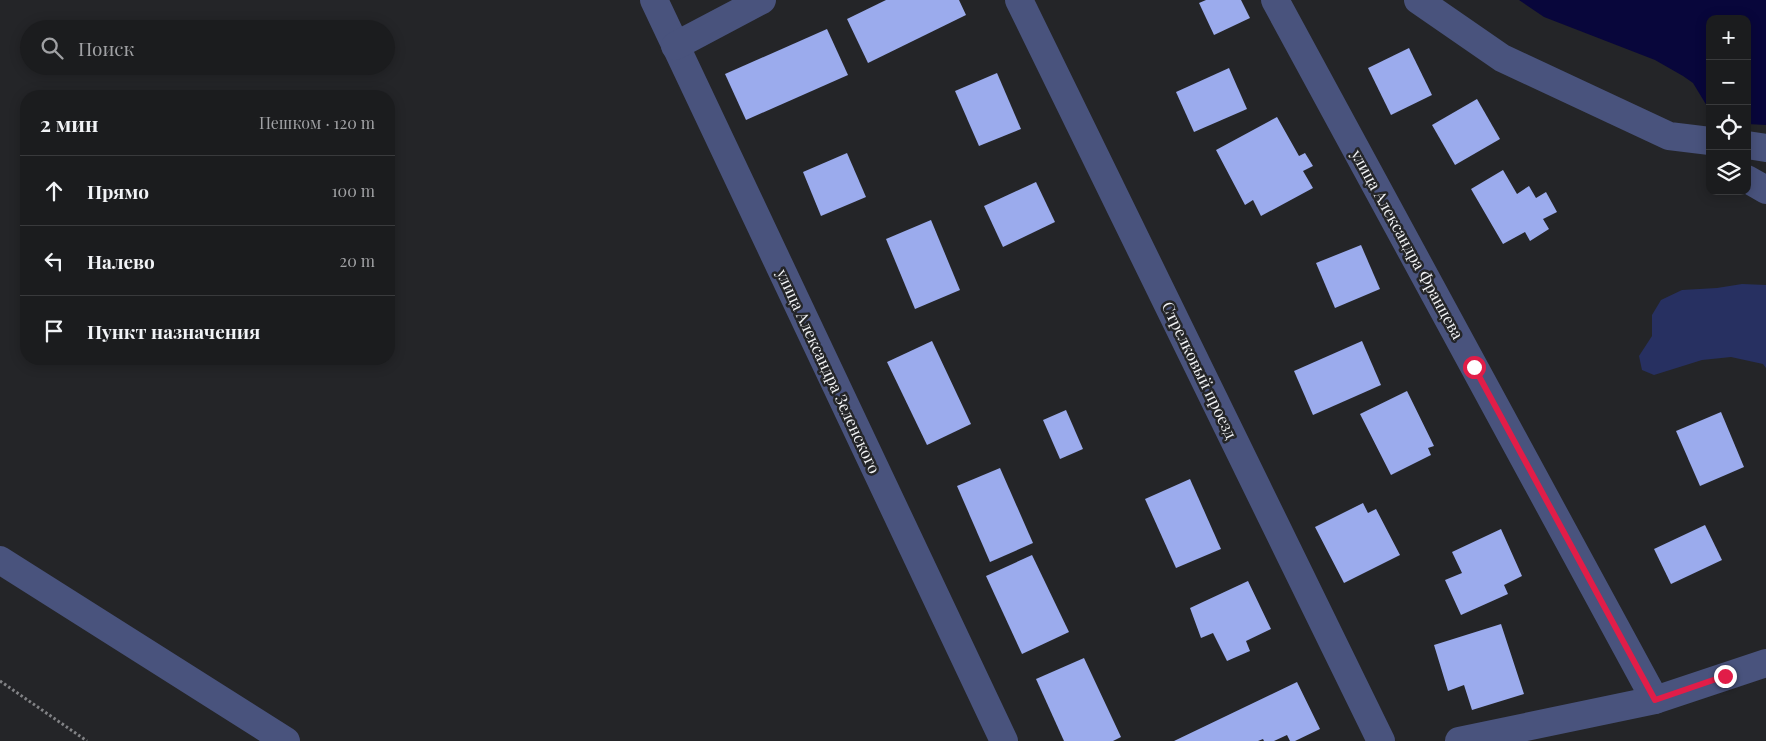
<!DOCTYPE html>
<html lang="ru">
<head>
<meta charset="utf-8">
<style>
	:root { --surface:#1b1c1e; --page:#28292b; --text:#f1f3f6; --muted:#a0a1a4; --line:#393a3c }
	body { margin:0; font-family:"Playfair Display",serif; background:var(--page); color:var(--text) }
	.controls { position:absolute; right:15px; top:15px; display:grid; overflow:hidden; border-radius:10px; box-shadow:0 2px 12px #0003 }
	.controls button { width:45px; height:45px; display:grid; place-items:center; padding:0; border:0; border-bottom:1px solid var(--line); background:var(--surface); color:var(--text); font:25px sans-serif }
	.stop { position:absolute; width:15px; height:15px; margin:-11px; border:4px solid #e11d48; border-radius:50%; background:#fff }
	.stop.end { background:#e11d48; border-color:#fff; box-shadow:0 1px 5px #0008 }
	.list { margin:0; padding:0; list-style:none }
	h2 { display:flex; justify-content:space-between; align-items:center; height:65px; margin:0; padding:0 20px; font-size:21px }
	h2 small { font-size:16px; font-weight:400; color:var(--muted) }
	.list li { display:grid; grid-template-columns:32px 1fr auto; gap:15px; align-items:center; box-sizing:border-box; height:70px; padding:0 20px; border-top:1px solid var(--line) }
	.list b { display:block; font-size:19px; white-space:nowrap }
	.list em { font-size:16px; font-style:normal; color:var(--muted) }
	.icon { flex:none; width:28px; height:28px; fill:none; stroke:currentColor; stroke-width:2; stroke-linecap:round; stroke-linejoin:round }
	.map { position:relative; flex:none; width:1766px; height:741px; overflow:hidden }
	.search { position:absolute; background:var(--surface); box-shadow:0 2px 12px #0003; left:20px; top:20px; width:375px; height:55px; display:flex; align-items:center; gap:12px; box-sizing:border-box; padding:0 18px; border-radius:28px; color:var(--muted); font-size:19px }
	.panel { position:absolute; background:var(--surface); box-shadow:0 2px 12px #0003; left:20px; top:90px; width:375px; height:275px; border-radius:20px }
	.map>svg:first-child { display:block }
</style>
</head>
<body>
<div class="map">
<svg width="1766" height="741" viewBox="0 0 1766 741">
	<rect width="100%" height="100%" fill="#242528"/>
	<path fill="#273061" d="M1742,284l24,1v83l-3,-4 -32,-7 -29,3 -48,15 -12,-5 -3,-14 13,-20v-21l9,-15 21,-10 35,-2z"/>
	<path fill="#08063b" d="M1519,0h247v125l-19,-1v-105h-37v92l-17,-28 -10,-7 -28,-16 -111,-43z"/>
	<g fill="#9babed">
		<path d="M886,0h73l7,15 -98,48 -21,-44z"/>
		<path d="M1206,0h35l9,18 -36,17 -15,-32z"/>
		<path d="M827,29l21,46 -102,45 -21,-46z"/>
		<path d="M1409,48l23,47 -41,20 -23,-47z"/>
		<path d="M1229,68l18,41 -53,23 -18,-40z"/>
		<path d="M997,73l24,56 -42,17 -24,-55z"/>
		<path d="M1477,99l23,40 -45,26 -23,-40z"/>
		<path d="M1277,117l22,39 6,-3 8,13 -10,5 10,17 -52,28 -8,-16 -8,5 -29,-55z"/>
		<path d="M847,153l19,44 -45,19 -18,-44z"/>
		<path d="M1503,170l14,24 12,-8 7,12 10,-6 11,20 -14,7 6,10 -19,12 -5,-9 -22,12 -32,-55z"/>
		<path d="M1036,182l19,40 -52,25 -19,-41z"/>
		<path d="M931,220l29,70 -45,19 -29,-70z"/>
		<path d="M1361,245l19,44 -45,19 -19,-45z"/>
		<path d="M932,341l39,83 -44,21 -40,-83z"/>
		<path d="M1362,341l19,44 -68,30 -19,-44z"/>
		<path d="M1407,391l27,55 -6,2 3,7 -40,20 -31,-61z"/>
		<path d="M1066,410l17,39 -23,10 -17,-39z"/>
		<path d="M1721,412l23,55 -44,19 -24,-55z"/>
		<path d="M1000,468l33,75 -43,19 -33,-76z"/>
		<path d="M1190,479l31,70 -45,19 -31,-69z"/>
		<path d="M1363,503l5,10 8,-4 24,46 -56,28 -29,-56z"/>
		<path d="M1705,525l17,35 -51,24 -17,-35z"/>
		<path d="M1501,529l21,47 -18,9 4,9 -47,21 -16,-35 17,-7 -10,-21z"/>
		<path d="M1032,555l37,77 -47,22 -36,-78z"/>
		<path d="M1248,581l23,48 -25,12 4,10 -23,10 -14,-28 -12,5 -11,-30z"/>
		<path d="M1501,624l23,70 -52,16 -8,-25 -16,6 -14,-46z"/>
		<path d="M1084,658l37,79 -8,4h-49l-28,-62z"/>
		<path d="M1297,682l23,47 -25,12h-5l-3,-6 -13,6h-10l-1,-2 -5,2h-84z"/>
	</g>
	<g fill="none" stroke-linecap="round" stroke-linejoin="round">
		<path stroke="#818285" stroke-width="3" stroke-dasharray="2.5 2.5" stroke-linecap="butt" d="M0,681l87,60"/>
		<g stroke="#49537d" stroke-width="28">
			<path d="M654,0l350,741"/>
			<path d="M1019,0l362,741"/>
			<path d="M1275,0l380,700"/>
			<path d="M1418,0l84,58 167,78 41,5"/>
			<path d="M675,46l87,-46"/>
			<path d="M1747,145l19,3"/>
			<path d="M1747,179l19,11"/>
			<path d="M0,560l286,181"/>
			<path d="M1459,741l196,-41 111,-37"/>
		</g>
	</g>
	<g fill="none" stroke-linecap="round" stroke-linejoin="round">
		<path stroke="#e11d48" stroke-width="6" d="M1474,367l181,333 70,-24"/>
	</g>
	<g text-anchor="middle" dominant-baseline="central" stroke-width="5" stroke-linejoin="round" paint-order="stroke">
		<g font-size="16" fill="#f2f3f5" stroke="#242528">
			<text transform="translate(1408 244) rotate(61)">улица Александра Францева</text>
			<text transform="translate(1200 370) rotate(64)">Стрелковый проезд</text>
			<text transform="translate(829 371) rotate(65)">улица Александра Зеленского</text>
		</g>
	</g>
</svg>
<div class="controls">
<button>+</button>
<button>−</button>
<button><svg class="icon" aria-label="locate" viewBox="0 0 24 24"><circle cx="12" cy="12" r="6"/><path d="M12 2v4M12 18v4M2 12h4M18 12h4"/></svg></button>
<button><svg class="icon" aria-label="layers" viewBox="0 0 24 24"><path d="M12 4l9 5-9 5-9-5zM3 14l9 5 9-5"/></svg></button>
</div>
<div class="stop" style="left:1474px;top:367px"></div>
<div class="stop end" style="left:1725px;top:676px"></div>
<div class="search"><svg class="icon" aria-label="search" viewBox="0 0 24 24"><circle cx="10" cy="10" r="6"/><path d="M15 15l6 6"/></svg>Поиск</div>
<section class="panel">
<h2>2 мин<small>Пешком · 120 m</small></h2>
<ul class="list">
<li><svg class="icon" aria-label="ahead" viewBox="0 0 24 24"><path d="M12 20V5M6 11l6-6 6 6"/></svg><div><b>Прямо</b></div><em>100 m</em></li>
<li><svg class="icon" aria-label="left" viewBox="0 0 24 24"><path d="M17 20v-9H6M10 6l-5 5 5 5"/></svg><div><b>Налево</b></div><em>20 m</em></li>
<li><svg class="icon" aria-label="arrive" viewBox="0 0 24 24"><path d="M6 21V4h12l-3 4 3 4H6"/></svg><div><b>Пункт назначения</b></div></li>
</ul>
</section>
</div>
</body>
</html>
